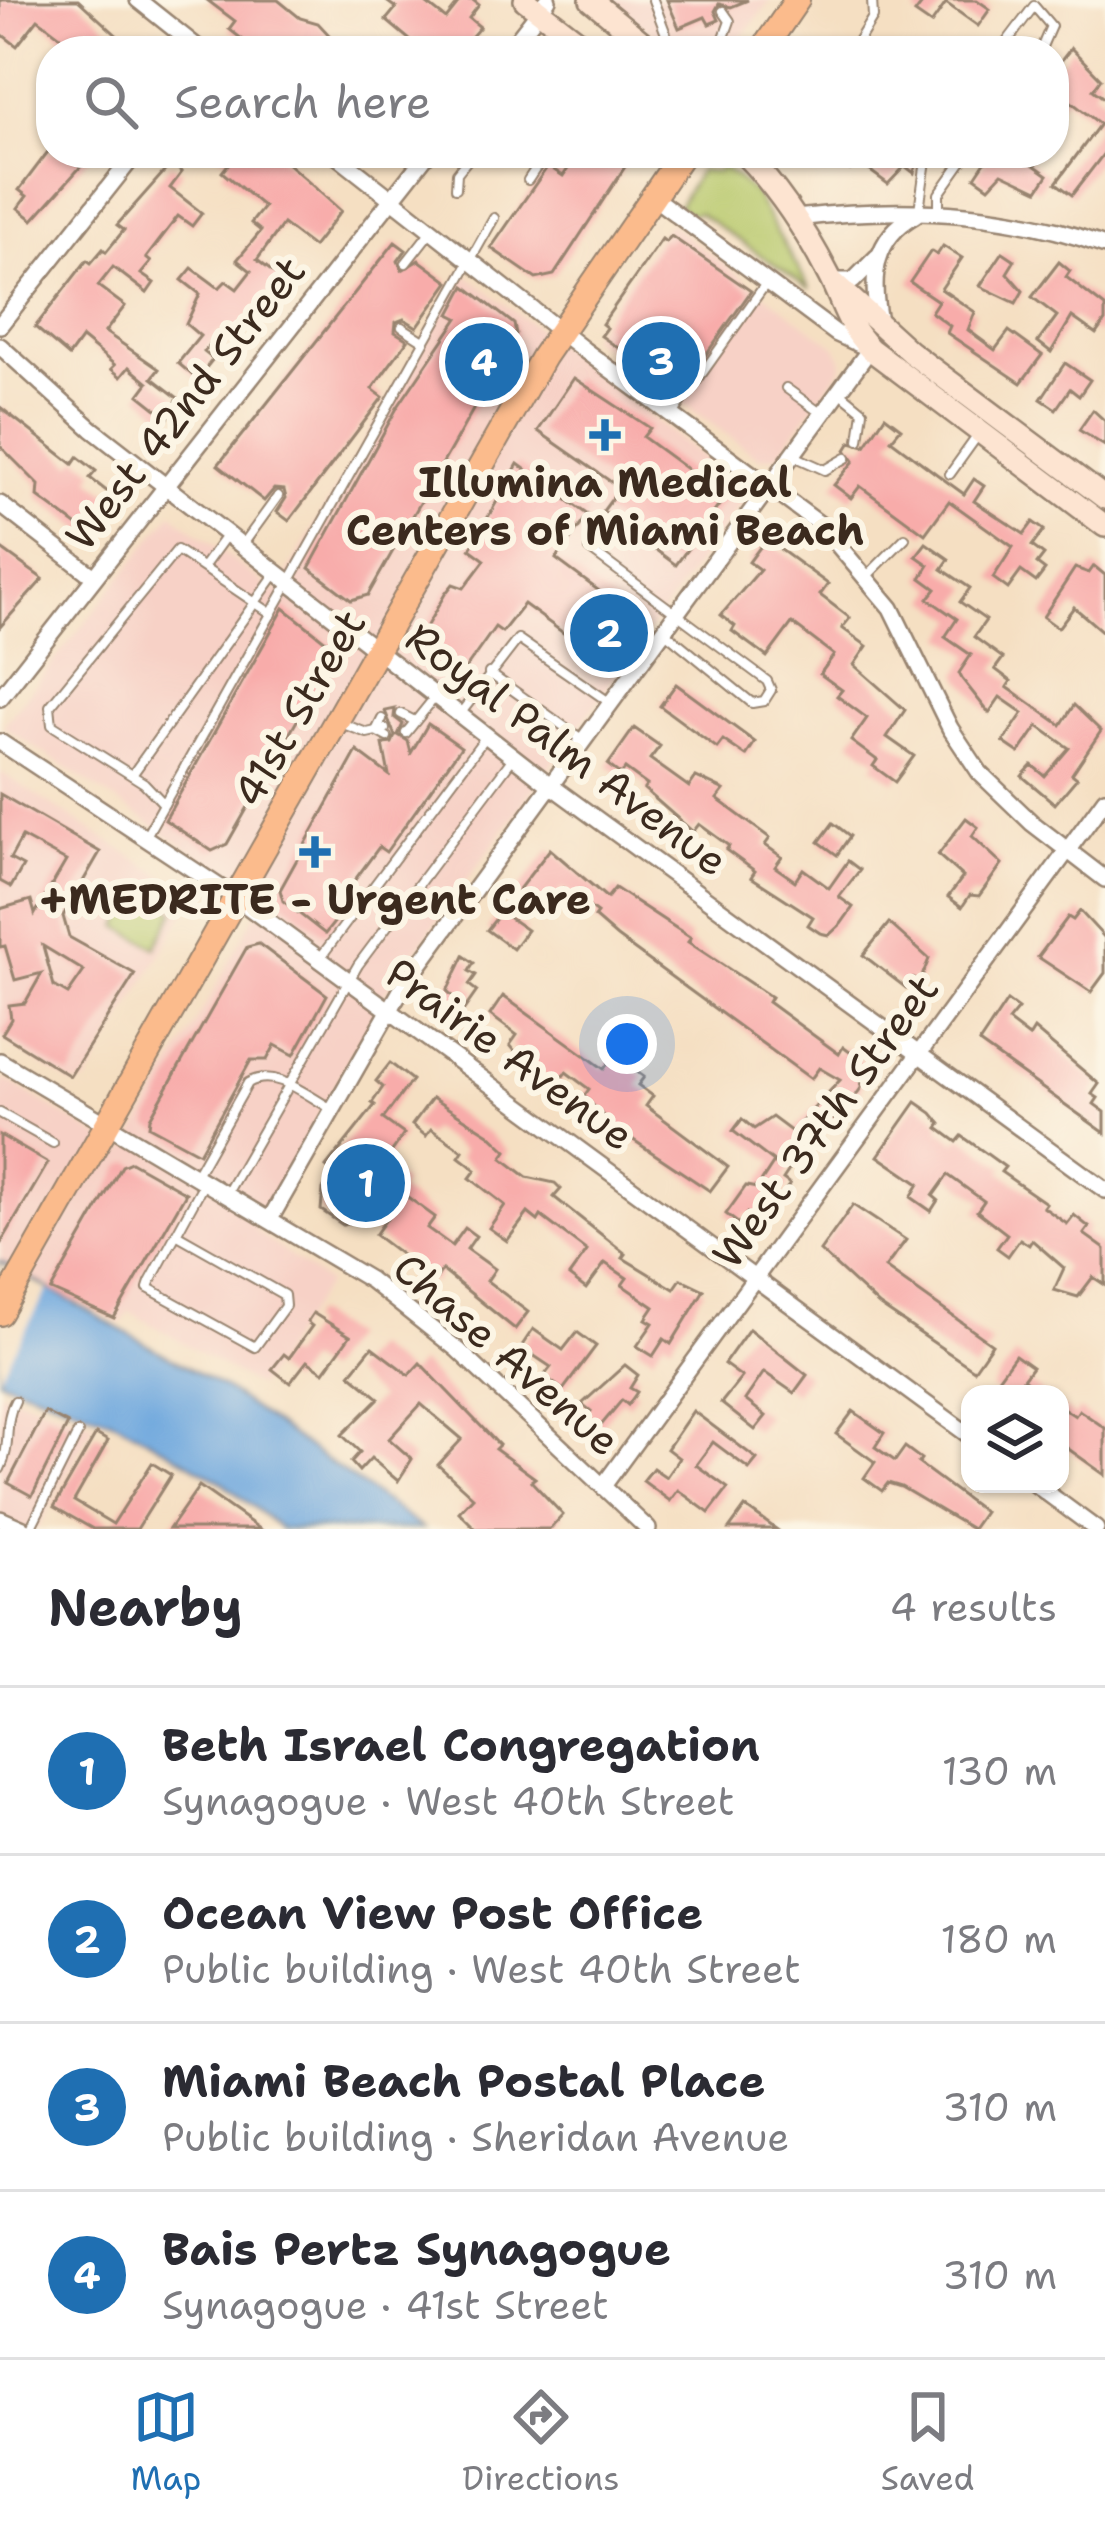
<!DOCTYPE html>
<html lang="en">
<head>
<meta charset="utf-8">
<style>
	:root { --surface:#fff; --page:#f7f7f7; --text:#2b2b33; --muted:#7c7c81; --line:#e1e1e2; --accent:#1f6fb2 }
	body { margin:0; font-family:"Shantell Sans",sans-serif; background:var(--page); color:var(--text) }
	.controls { position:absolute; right:36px; bottom:36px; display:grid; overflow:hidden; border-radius:24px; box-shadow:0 3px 9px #0004 }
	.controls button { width:108px; height:108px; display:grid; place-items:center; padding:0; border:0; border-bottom:3px solid var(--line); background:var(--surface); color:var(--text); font:60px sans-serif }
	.you { position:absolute; left:627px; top:1044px; width:42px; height:42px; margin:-30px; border:9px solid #fff; border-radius:50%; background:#1a73e8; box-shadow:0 0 0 18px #1a73e833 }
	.badge { display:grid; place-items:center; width:78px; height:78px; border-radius:50%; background:var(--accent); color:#fff; font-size:39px; font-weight:700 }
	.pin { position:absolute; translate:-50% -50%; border:6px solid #fff; box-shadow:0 3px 12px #0006 }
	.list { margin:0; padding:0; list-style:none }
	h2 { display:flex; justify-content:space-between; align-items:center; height:156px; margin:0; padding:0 48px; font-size:51px }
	h2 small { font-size:39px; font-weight:400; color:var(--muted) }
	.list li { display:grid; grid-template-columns:78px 1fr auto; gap:36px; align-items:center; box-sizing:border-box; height:168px; padding:0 48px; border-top:3px solid var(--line) }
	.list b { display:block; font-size:45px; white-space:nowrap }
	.list p { margin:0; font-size:39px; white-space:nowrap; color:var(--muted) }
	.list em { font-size:39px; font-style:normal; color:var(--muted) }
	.icon { flex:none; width:66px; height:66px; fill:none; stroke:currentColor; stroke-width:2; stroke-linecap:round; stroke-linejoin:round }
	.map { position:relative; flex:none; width:1105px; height:1529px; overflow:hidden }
	.search { position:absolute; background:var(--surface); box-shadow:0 3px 9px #0004; left:36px; right:36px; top:36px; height:132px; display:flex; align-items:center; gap:30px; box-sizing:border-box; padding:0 42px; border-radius:48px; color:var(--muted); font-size:45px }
	.sheet { height:828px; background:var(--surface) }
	nav { display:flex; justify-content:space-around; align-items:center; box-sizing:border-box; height:168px; border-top:3px solid var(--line); background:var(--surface); font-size:33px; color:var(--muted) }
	nav a { display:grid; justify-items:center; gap:6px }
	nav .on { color:var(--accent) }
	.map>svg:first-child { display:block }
</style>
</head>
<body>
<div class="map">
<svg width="1105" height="1529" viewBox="0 0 1105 1529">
	<rect width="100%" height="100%" fill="#fcf5e5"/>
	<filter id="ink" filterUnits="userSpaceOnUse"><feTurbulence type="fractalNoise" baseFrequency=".00833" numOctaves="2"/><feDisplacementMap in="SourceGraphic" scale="24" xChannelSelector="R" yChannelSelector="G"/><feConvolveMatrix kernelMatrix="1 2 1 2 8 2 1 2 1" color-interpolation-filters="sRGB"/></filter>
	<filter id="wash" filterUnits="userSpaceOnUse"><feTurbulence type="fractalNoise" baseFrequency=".004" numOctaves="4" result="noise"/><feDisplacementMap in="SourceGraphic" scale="48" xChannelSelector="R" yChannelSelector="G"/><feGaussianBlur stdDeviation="2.7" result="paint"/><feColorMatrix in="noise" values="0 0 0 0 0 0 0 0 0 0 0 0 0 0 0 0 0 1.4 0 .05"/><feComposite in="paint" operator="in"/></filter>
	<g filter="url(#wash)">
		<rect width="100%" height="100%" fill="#f5dfc2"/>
		<g fill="#f7d1c6">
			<path d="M610,0h161l-40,51h-56z"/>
			<path d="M669,223l167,124 6,12 -1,10 -63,86 -18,3 -171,-121z"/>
			<path d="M462,271l287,222 -363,499 -131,239 72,52 -69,104 -129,-76 -8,13 -121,-63v-175l5,-7 120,73 139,-253 -261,-173 169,-213 104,80z"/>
			<path d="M0,772l186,119 5,11 -105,181 -14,1 -72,-45z"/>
			<path d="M0,1392l94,31 -56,106h-38z"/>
		</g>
		<g fill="#b7c86b" stroke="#797944" stroke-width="3">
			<path d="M722,166l32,27 56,96 -111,-76 -10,1 -11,-8 22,-36 17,2z"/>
			<path d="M139,891l36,20 -19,36 -37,-20z"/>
		</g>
		<path fill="#70a8de" stroke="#56697e" stroke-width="3" d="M0,1261l224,127 199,141h-142l-60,-48 -105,-60 -116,-41z"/>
		<path fill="#f5dfc2" d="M0,1263l48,27 -48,85z"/>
		<g id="blocks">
			<g fill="#f8acaa" fill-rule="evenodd">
				<path d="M0,0h78l56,51h-68l5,-7 -33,-25 -21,27 -17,-13z"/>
				<path d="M207,0h71l22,18 18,5 26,28 -92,-4 -23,-18 6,-8z"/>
				<path d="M385,0h37l24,19 15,-19h12l6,5 -10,13 11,9 -8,9 4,3 -9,12h-34l-13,-10 -3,5 -31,-26 10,-12z"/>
				<path d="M667,0h81l-17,7 -12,-3 -4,7 4,9 -10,4 -4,-7 -26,11z"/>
				<path d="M925,0h52l13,9 -12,17 -32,-23 -15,21 -16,-11z"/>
				<path d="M1071,48l30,31 -8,11 12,9v53l-33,43 -16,-12 44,-59 -35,-27 -11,14v-41z"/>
				<path d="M50,149l1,4h42l-60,67 -15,-12 9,-12 -8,-6z"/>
				<path d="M218,153h58l65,58 -28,36 -30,-23 -26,36 21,16 -3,8 -45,55 -10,-8 -16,21 9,7 -16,20 -19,-16 22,-27 -14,-12 14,-30 -18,-14 10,-12 27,20 7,-7 11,8 14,-18 -14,-11 24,-29 -10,-8 13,-16 -42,-35 8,-10z"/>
				<path d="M579,153h55l-80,122 -18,4 -45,-31 57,-82 15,10z"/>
				<path d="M827,153h88l3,6 -4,14 -9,-7 -17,18 -31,-23 -7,9z"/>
				<path d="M991,153h26l31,22 -10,15 -36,-17 -13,14 -14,-10z"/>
				<path d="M171,164l11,8 -12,16 32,25 -10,13 -14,-10 -32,42 5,4 -10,12 13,9 -7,10 -34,-26 -15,19 27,20 -20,26 54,37 -7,9 26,20 -10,20 -29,-23 9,-12 -19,-16 -8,10 -10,-8 4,-4 -33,-27 -13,18 -34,-29 52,-67 4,3 12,-14 3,3 18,-22 -7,-5z"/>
				<path d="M671,236l80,55 -71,100 -79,-55 6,-8 -5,-4 60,-85 4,3z"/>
				<path d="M395,242l11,8 -8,11 4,9 17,-10 30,22 -32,45 -13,-8 -8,3 -1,10 13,8 -36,49 11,8 -94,124 -12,-9 9,-14 -2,-8 -10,-1 -10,12 -46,-36z"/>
				<path d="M943,246l19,12 -21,31 34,23 -7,18 27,20 14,-19 33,24 -21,28 -74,-50 3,-7 -19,-14 7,-11 -28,-19 21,-31 6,4z"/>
				<path d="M1003,252l12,8 -8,13 16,18 -7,12 -36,-17z"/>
				<path d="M1059,262l11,9 -4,6 39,30v14l-9,13 -24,-17 -21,35 -13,-10 19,-26 -25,-19z"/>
				<path d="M465,286l49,38 2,10 -148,261 -17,5 -42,-32 88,-160 61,-90 -8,-4z"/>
				<path d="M1065,363l25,17 -11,16 -9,-7 -14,20 -15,-10z"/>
				<path d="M574,378l76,50 -7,9 82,60 -49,68 -73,-54 17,-23 -82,-57z"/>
				<path d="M0,407l73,57 5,-7 18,14 -6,7 28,22 -27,36 -53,-39 1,-12 -39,-39z"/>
				<path d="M1093,410l12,11v25l-26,-16z"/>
				<path d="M885,416l16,12 -10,12 55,41 18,13 10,-15 10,7 -10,15 50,33 9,-12 11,8 -12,16 12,9 -7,9 8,6 -9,12 -15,-11 -13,18 -15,-11 20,-31 -64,-46 -24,33 -65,-48 -9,12 -17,-13 20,-24 -8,-11 5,-8 14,4z"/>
				<path d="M518,464l70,51 -32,44 81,60 -33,44 -80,-59 -22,28 -7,-5 -41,58 -38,-28 -2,-9 31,-54 8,-10 11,4 21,-28 -15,-11z"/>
				<path d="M766,539l62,45 -8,11 30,23 -8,10 25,18 -13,19 51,45 -18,27 27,19 -19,26 -22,-16 4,-6 -26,-19 16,-23 -30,-22 5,-6 -22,-16 14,-19 -42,-32 -25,34 -35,-26 3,-5 -14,-11 39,-45 -11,-8z"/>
				<path d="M926,543l23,16 -7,10 28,19 -10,14 26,18 -12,17 29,21 -8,11 16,12 -4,6 54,38 13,-20 27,26 -29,43 5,4 -22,26 -33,-28 10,-11 13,11 24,-28 -31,-22 -19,27 -16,-11 20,-29 -23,-16 -11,16 -27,-34 -3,-6 12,-18 -26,-18 12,-18 -29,-20 8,-10 -15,-11 8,-13 -13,-9z"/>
				<path d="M0,548l43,31 -43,48z"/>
				<path d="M1094,566l11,9v59l-31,-27 -16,21 -15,-11 32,-49 14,5z"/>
				<path d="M284,608l53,42 -110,194 -15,7 -47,-31z"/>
				<path d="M676,684l79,58 -9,14 -23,-16 -6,8 -57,-42z"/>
				<path d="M395,709l-1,8 9,7 -5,11 10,6 3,12 17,-29 33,23 -75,105 -7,-5 -42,57 7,6 -19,24 -42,-33 -3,-11 77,-139 32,24 -6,-31 9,-1 3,-7 -10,-25z"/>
				<path d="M634,728l26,18 -10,13 39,28 7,-10 28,13 -7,9 53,39 -5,7 17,12 -7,10 20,14 8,-12 26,19 19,-27 12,9 -21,27 14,10 -12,17 -12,11 -9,-2 -12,-8 5,-8 -62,-40 4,-6 -29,-21 3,-4 -30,-22 -6,8 -49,-43 3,-4 -22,-16 -4,6 -13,-10z"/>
				<path d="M0,794l100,58 -37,64 6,21 66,37 -65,102 -68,-42 9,-15 -2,-14 16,-2 17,-30 -27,7 -10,-34 -5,1v-38l31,-9 4,14 31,-53 -44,-24 -12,22 13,7 -12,21 -11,-6zM43,946l41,25 -16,23 -14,-8z"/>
				<path d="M966,818l12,9 -6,9 30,28 -23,32 -9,-1 -8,12 -14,-10 15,-20 -25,-22z"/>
				<path d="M833,823l17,13 -13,19 -18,-13z"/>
				<path d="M550,849l57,49 8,-10 76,50 -3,4 83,55 -3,5 71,52 4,-7 19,14 -1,27 -24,34 -10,-9 -44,66 7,5 -21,28 -6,-5 -8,12 -8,-6 -8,11 -13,-10 20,-28 11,2 17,-26 -41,-31 9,-12 12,10 18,-12 20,15 48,-52 -21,-12 -8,11 -194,-142 -23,-20 3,-4 -34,-25 -20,26 -27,-21z"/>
				<path d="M1080,911l25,27v35l-14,19 -53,-35 30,-40 5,3z"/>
				<path d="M501,912l26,18 -14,19 -26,-19z"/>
				<path d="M889,923l40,36 -9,22 -6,-3 -8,10 -43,-33z"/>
				<path d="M259,944l68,51 -33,60 -19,-10 -8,15h-16l-52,93 -50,-27 1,-8 97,-171z"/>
				<path d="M464,956l10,7 -5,8 7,4 -7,10 8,6 -16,23 -11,-8 5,-8 -8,-7z"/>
				<path d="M503,996l101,73 10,-14 30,22 -6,8 15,11 -7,10 82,61 -18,24 -96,-64 -30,-31 5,-7 -23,-17 -9,13 -39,-30 -8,-10 7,-10 -27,-20z"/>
				<path d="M1007,1001l11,8 -10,12 21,16 5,-8 65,55 -7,10 6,4 -4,6 11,8v21l-126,-90z"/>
				<path d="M390,1063l22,17 -29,39 21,15 -23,33 22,16 -5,7 37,27 -8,11 25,18 13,-18 11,8 -9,13 28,20 -8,12 41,31 -13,17 -73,-59 -9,13 -24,-18 2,-3 -36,-27 14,-20 -17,-12 -17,18 -12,4 -22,-15 2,-21 14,-13 -11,-9 49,-62 -3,-2 11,-16 -7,-6z"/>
				<path d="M432,1098l57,36 18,17 -5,7 25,19 28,6 6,6 -7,8 72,57 -3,4 51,31 7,-10 23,11 -33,54 -7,-5 -11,17 -16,-10 16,-23 -7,-4 8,-12 -32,-22 5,-7 -22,-15 -19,26 -17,-13 18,-25 -46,-35 -3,5 -10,-8 -21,28 -18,-13 16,-23 -35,-27 6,-8 -17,-13 4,-6 -32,-22 -5,7 -14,-11z"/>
				<path d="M916,1102l16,11 9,11 -3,4 19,14 5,-6 43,31 -4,5 45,31 -3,4 24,17 7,-9 15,12 -5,7 21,15v36l-12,-8 -15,20 -24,-7 10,-22 -32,-28 -3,5 -9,-6 -12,17 -11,-8 10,-14 -30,-23 7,-10 -36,-26 -15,21 5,4 -7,11 -20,-14 8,-13 -41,-28z"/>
				<path d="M0,1135l48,28 -48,82z"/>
				<path d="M131,1162l55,31 -72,125 -63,-28 71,-124z"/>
				<path d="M853,1205l53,35 -21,28 107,76 -18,26 -94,-64 -60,-55z"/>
				<path d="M313,1313l37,23 -26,36 -17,-11 -17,22 -18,-14 12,-15 5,4 23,-32 -5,-4z"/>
				<path d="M533,1329l30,21 14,-18 19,14 -33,44 -19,-14 7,-9 -30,-20z"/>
				<path d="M749,1329l58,46 -13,18 -30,-21 -19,28 21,16 -11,14 -34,-27 21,-26 -18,-13z"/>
				<path d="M372,1347l37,28 11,-12 79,82 -4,4 40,29 -4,3 32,34 -13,14h-74l-17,-17 14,-15 -35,-32 24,-26 -41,-35 -32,35 23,20 -14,22 -27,-23 -12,13 -8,-9 9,-10 -18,-17 37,-37 -29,-24z"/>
				<path d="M1015,1355l17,12 -9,12 21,15h-44l-9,-6z"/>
				<path d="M625,1365l13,10 -8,13 7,4 -9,13 -6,-5 -24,29 -13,-9 6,-9 -9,-7z"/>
				<path d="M1060,1406l15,10 4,-6 26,18v47l-45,-32z"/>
				<path d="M693,1411l64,48 -8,10 -36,-27 -17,23 32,23 -19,25 -31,-23 -8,11 -27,-20 10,-13 13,9 13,-19 -12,-9z"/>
				<path d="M853,1411l31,22 -9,14 20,14 10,-14 16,12 -3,4 66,49 -12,17 -71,-42 -13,-4 -6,8 -18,-13 11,-16 -39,-28z"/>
				<path d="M45,1412l23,12 -36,72 -24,-13z"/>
				<path d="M96,1434l12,7 -34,60 39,23 39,-61 19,12 -34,54h-44l-39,-22z"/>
				<path d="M199,1486l61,43h-91z"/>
				<path d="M745,1507l31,22h-47z"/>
			</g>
		</g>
	</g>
	<g filter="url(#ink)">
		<use href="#blocks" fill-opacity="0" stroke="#988470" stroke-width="3"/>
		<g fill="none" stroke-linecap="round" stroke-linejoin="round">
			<g stroke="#988470" stroke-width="12">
				<g id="lane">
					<path d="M653,0l16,42 -7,9"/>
					<path d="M669,42l19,6 34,-5 8,-22 -7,-10"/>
					<path d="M852,51l21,-34 -1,-17"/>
					<path d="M1000,51l34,-45 17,20 -11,25"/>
					<path d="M760,168l13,-15"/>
					<path d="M528,180l18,-27"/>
					<path d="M456,188l1,-15 16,-20"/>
					<path d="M919,210l8,-57"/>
					<path d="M939,212v-18l29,-41"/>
					<path d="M406,263l25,-32"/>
					<path d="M402,327l22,14"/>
					<path d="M786,388l36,26"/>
					<path d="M841,393l22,18 -4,29"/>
					<path d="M674,413l93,-131"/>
					<path d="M794,456l31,14 21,-12"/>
					<path d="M950,474l28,-39"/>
					<path d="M244,543l34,-47"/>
					<path d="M589,549l178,132 4,9 -7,11 -12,2 -87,-71"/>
					<path d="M204,566l24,-33"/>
					<path d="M868,575l37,-37"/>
					<path d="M489,673l94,67"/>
					<path d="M401,714l14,7"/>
					<path d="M460,714l58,-75 91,63"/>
					<path d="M382,719l-6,12 11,6"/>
					<path d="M343,724l24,9 18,-4"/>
					<path d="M406,733l29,-36"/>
					<path d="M132,775l144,-202"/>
					<path d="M164,804l-20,-21 -92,-58 -2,-19 127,-156 95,64"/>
					<path d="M146,836l348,-618"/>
					<path d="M320,958l167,-223"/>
					<path d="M0,1113l53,30"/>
					<path d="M196,1175l52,-92c28,-16 59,13 84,26"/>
					<path d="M226,1195l132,-230 155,-207"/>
					<path d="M176,1234l108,61 1,11 -30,41 -107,-59 2,-6 54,-99"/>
					<path d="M0,1469c12,-23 3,-47 15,-68"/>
					<path d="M30,1529l48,-96"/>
				</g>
			</g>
			<g stroke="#988470" stroke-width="20">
				<g id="street">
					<path d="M138,0l64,51"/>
					<path d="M508,51l40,-51"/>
					<path d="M333,153l251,197 238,176 69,82 59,120 30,45 52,50 73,56"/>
					<path d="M796,218c104,-12 210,-9 309,28"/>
					<path d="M832,281h21l24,-24"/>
					<path d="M879,321c-9,-44 -5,-83 36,-106"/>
					<path d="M0,325l136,-172"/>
					<path d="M0,346l92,83 458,356 555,405"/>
					<path d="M0,504l94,73"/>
					<path d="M0,698l428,-545"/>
					<path d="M0,742l236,156 734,538"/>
					<path d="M0,1061l370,219 88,70 190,179"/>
					<path d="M270,1219l133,-232 467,-638 -33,-15 -184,-137"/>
					<path d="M1035,1484l61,45"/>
					<path d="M603,1486l502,-687"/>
					<path d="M0,1519l23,10"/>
				</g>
			</g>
			<g stroke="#988470" stroke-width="26">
				<g id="secondary">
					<path d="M525,0l66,51"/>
					<path d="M591,0l62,51"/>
					<path d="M743,153c36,36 63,78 86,123 16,31 16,46 41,73l235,177"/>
					<path d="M832,281l78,71 195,146"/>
				</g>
			</g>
			<g stroke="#988470" stroke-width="28">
				<g id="primary">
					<path d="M762,51l35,-51"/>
					<path d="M0,1313l543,-956 140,-204"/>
				</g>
			</g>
			<use href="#lane" stroke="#fff" stroke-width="8"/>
			<use href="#street" stroke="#fff" stroke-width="15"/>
			<use href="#secondary" stroke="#fde4d1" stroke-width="21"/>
			<use href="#primary" stroke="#fbbb8c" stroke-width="24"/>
		</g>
	</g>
	<g fill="#1f6fb2" stroke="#fcf5e5" stroke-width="4.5">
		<path d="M599 417h12v12h12v12h-12v12h-12v-12h-12v-12h12z"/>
		<path d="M309 834h12v12h12v12h-12v12h-12v-12h-12v-12h12z"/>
	</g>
	<g text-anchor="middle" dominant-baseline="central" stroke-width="12" stroke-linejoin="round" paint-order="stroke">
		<g font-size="42" fill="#3b2a1e" stroke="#fcf5e5">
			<text transform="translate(185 403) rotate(-52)">West 42nd Street</text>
			<text transform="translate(299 708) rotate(-60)">41st Street</text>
			<text transform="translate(567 749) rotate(37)">Royal Palm Avenue</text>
			<text transform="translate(510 1054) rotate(36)">Prairie Avenue</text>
			<text transform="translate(825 1121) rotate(-54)">West 37th Street</text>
			<text transform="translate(507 1354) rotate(41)">Chase Avenue</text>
		</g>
		<g font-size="42" font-weight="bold" fill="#3b2a1e" stroke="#fcf5e5">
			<text x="605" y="482">Illumina Medical<tspan x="605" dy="48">Centers of Miami Beach</tspan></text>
			<text x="315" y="899">+MEDRITE - Urgent Care</text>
		</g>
	</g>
</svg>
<div class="controls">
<button><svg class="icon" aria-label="layers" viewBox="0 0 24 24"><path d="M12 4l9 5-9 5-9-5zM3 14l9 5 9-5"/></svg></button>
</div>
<div class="you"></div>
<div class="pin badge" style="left:366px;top:1183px">1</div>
<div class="pin badge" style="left:609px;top:633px">2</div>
<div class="pin badge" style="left:661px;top:361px">3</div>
<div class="pin badge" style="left:484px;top:362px">4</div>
<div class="search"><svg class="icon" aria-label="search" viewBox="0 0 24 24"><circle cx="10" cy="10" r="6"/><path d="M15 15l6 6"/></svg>Search here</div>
</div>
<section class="sheet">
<h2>Nearby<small>4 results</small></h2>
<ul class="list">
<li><span class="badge">1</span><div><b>Beth Israel Congregation</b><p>Synagogue · West 40th Street</p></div><em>130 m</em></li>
<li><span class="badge">2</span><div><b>Ocean View Post Office</b><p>Public building · West 40th Street</p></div><em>180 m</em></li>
<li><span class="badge">3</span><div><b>Miami Beach Postal Place</b><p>Public building · Sheridan Avenue</p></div><em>310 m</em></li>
<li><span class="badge">4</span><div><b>Bais Pertz Synagogue</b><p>Synagogue · 41st Street</p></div><em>310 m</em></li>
</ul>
</section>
<nav>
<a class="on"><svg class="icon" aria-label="map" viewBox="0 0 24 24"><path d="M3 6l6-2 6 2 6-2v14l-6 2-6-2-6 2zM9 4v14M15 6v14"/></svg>Map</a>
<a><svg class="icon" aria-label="directions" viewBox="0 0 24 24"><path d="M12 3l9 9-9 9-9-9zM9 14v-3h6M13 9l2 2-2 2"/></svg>Directions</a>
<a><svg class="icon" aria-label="saved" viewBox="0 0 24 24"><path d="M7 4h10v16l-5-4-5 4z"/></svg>Saved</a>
</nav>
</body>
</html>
